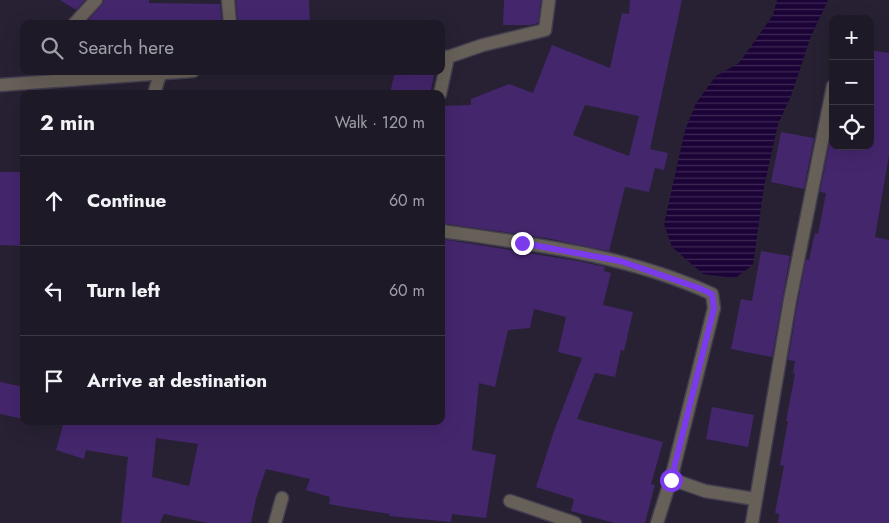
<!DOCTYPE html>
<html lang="en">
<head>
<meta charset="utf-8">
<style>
	:root { --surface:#1d1926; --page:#2a2632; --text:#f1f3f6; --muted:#a0a0a7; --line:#3b3843 }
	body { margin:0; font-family:Jost,sans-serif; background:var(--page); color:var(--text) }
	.controls { position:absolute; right:15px; top:15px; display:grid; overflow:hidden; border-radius:10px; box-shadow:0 5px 20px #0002 }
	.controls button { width:45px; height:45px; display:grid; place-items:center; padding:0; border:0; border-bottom:1px solid var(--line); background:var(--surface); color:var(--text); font:25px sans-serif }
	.stop { position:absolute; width:15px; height:15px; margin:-11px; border:4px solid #7c3aed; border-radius:50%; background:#fff }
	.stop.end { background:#7c3aed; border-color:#fff; box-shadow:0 1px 5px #0008 }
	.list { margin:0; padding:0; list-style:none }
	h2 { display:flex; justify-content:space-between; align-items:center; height:65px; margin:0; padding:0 20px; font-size:21px }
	h2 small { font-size:16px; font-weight:400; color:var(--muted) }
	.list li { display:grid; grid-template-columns:32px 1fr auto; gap:15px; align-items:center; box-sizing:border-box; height:90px; padding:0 20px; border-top:1px solid var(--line) }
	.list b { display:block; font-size:19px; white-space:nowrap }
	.list em { font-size:16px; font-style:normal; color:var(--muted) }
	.icon { flex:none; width:28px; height:28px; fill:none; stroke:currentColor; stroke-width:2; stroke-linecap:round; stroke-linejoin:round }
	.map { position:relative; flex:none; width:889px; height:523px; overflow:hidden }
	.search { position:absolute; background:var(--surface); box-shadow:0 5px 20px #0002; left:20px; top:20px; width:425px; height:55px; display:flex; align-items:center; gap:12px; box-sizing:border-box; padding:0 18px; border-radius:10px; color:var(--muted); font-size:19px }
	.panel { position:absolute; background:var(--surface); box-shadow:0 5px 20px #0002; left:20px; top:90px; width:425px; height:335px; border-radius:10px }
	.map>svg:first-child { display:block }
</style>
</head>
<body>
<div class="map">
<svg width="889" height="523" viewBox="0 0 889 523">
	<defs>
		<pattern id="water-rules" width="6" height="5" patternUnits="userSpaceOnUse" patternTransform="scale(1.25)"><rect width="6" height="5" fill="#1c0337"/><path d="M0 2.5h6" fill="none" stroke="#3d2855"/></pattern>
	</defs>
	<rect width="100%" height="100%" fill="#272133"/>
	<path fill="url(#water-rules)" d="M777,0h51l-17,36 -20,60 -13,28 -14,63 -11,78 -18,13 -32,-4 -31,-27 -8,-23 21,-94 11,-27 20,-27 23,-13 34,-48z"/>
	<g fill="#44266d" fill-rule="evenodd">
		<path d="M60,0h25l-9,10z"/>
		<path d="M104,0h45v3l71,1 2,20h-126l-7,-5 13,-14z"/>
		<path d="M236,0h73l1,24h-72z"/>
		<path d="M504,0h37l-3,23 -8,2h-27z"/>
		<path d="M630,0h52l-32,149 18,4 -4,17 -9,-2 -6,24 -24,-5 -16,64 -63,-13 -105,-15v-117l30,-1v-6l38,-15 24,9 19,-48 58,23 12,-55 7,1zM585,105l54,11 -10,40 -56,-21z"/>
		<path d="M870,50l19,3v102l-14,82 14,3v283h-111l1,-9 -4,-1 9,-47 -4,-1 8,-44h-2l9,-47 -2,-1 2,-12 -7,-1 10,-59 8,-42 3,1 6,-27 3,1 8,-41 -6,-1 10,-51 3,1v4h37z"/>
		<path d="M395,71h24l15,4 -4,19h-40z"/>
		<path d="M781,132l33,6 -10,51 -33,-7z"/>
		<path d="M0,172h24v74l-24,-1z"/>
		<path d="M441,239l137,22 27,6 -1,4 7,2 -8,32 30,7 -9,39 -3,-1 -6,27 -20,-4 -18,46 86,23 -12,42 4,1 -10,38h-31l-43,-12 3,-12 -38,-12 18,-56 28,-73 -24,-6 8,-35 -32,-8 -4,19 -22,2 -13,57 -16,-4 -7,67 24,5 -10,63 -34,-4 -1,8 -62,-6 1,-2 -45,-7 -16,-3 1,-7 -24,-7 4,-11 -44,-10 -10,30 -5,24h-43l-44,-9 -4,9h-39l7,-66 -42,-7 -2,9 -28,-9 8,-29h377zM156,438l42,6 -9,42 -37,-9z"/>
		<path d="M761,251l29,5 -18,101 -41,-8 10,-50 11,2z"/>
		<path d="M0,382l24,5v32l-24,-5z"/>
		<path d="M712,407l42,8 -6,32 -42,-8z"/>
	</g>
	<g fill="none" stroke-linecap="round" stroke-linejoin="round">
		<g stroke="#433e4f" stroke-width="15">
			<g id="minor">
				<path d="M228,0l2,24"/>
				<path d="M74,24l22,-24"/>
				<path d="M441,58l7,-1 35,-12 62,-15 4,-30"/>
				<path d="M0,85l193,-14"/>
				<path d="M154,94l6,-20"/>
				<path d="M440,94l8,-37"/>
				<path d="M441,231c92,13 187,24 271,63l2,14 -43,171 -14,44"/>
				<path d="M671,479l34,12 50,8"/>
				<path d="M510,501l65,22"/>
				<path d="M275,523l7,-25"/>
				<path d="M752,523l38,-223 43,-214"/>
			</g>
		</g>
		<use href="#minor" stroke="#676058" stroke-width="12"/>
	</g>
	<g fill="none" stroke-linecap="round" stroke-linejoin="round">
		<path stroke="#7c3aed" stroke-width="6" d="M522,243l98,18 79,27 13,6 2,14 -43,172"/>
	</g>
</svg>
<div class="controls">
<button>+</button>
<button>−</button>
<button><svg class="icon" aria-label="locate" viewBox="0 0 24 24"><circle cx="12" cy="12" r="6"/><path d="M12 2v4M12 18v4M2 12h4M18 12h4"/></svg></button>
</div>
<div class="stop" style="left:671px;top:480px"></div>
<div class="stop end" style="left:522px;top:243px"></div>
<div class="search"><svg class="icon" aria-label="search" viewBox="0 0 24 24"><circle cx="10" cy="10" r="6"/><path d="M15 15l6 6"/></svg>Search here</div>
<section class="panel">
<h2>2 min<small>Walk · 120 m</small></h2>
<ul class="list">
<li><svg class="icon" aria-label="ahead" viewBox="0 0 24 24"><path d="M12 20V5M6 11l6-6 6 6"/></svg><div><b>Continue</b></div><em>60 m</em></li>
<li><svg class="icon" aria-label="left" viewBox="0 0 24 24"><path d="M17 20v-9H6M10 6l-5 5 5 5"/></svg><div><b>Turn left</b></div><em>60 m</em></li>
<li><svg class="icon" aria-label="arrive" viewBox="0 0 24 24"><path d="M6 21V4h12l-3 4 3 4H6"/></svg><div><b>Arrive at destination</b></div></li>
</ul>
</section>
</div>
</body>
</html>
